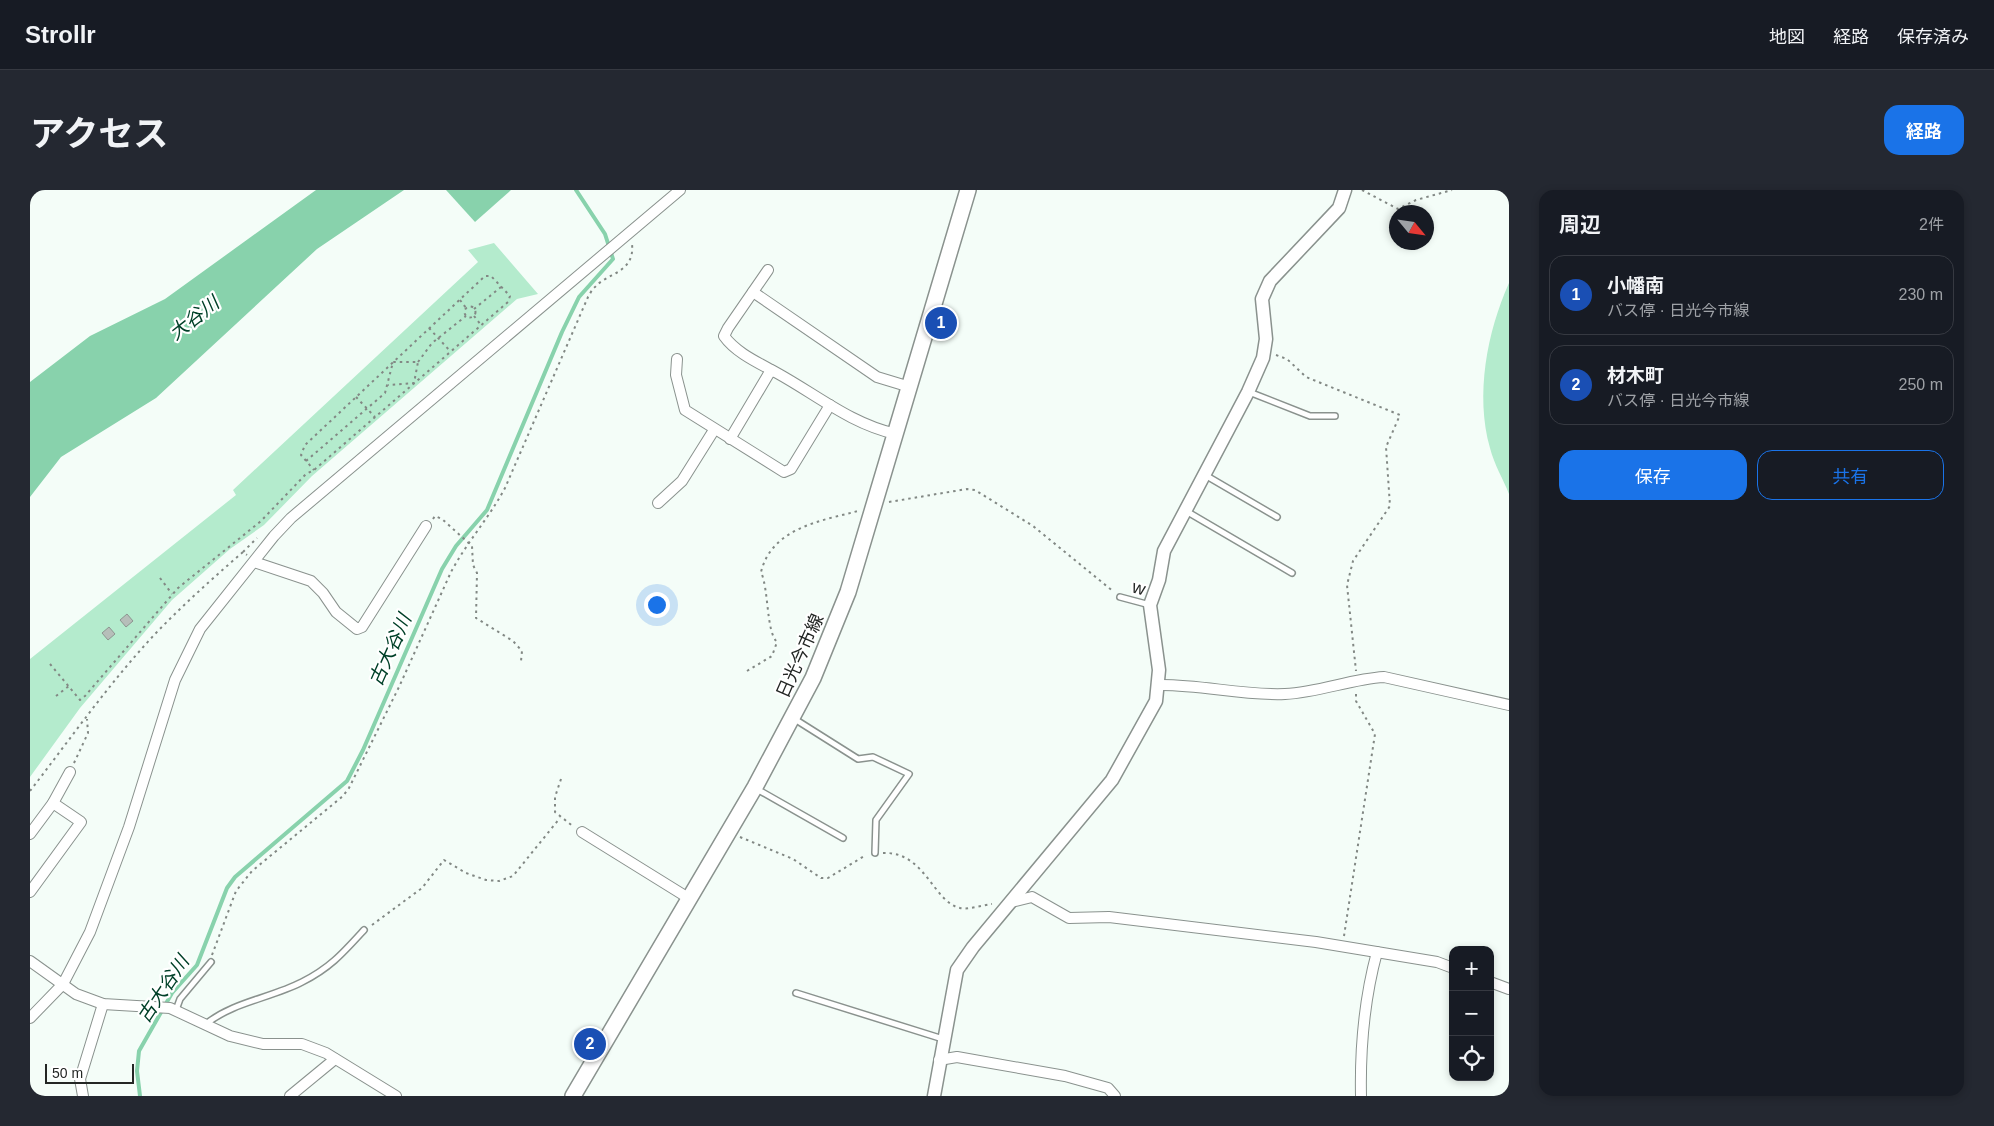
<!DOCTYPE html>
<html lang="ja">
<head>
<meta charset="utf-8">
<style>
	:root { --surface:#171b24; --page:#242831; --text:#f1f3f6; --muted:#9ea1a6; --line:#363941; --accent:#1a73e8 }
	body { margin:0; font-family:Arial,"Noto Sans JP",sans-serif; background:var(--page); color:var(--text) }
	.controls { position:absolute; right:15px; bottom:15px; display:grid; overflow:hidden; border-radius:10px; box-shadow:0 2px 8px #0003 }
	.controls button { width:45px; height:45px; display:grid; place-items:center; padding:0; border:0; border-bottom:1px solid var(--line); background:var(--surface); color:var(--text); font:25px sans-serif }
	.compass { position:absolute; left:1359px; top:15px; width:45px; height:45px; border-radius:50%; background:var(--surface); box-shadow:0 2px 8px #0003; rotate:119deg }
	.scale { position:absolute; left:15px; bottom:12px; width:89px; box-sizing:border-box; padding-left:5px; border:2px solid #232624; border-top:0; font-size:14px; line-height:18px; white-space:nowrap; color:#232624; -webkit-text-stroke:4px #fff; paint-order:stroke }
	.you { position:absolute; left:626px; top:414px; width:18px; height:18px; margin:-12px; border:4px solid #fff; border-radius:50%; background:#1a73e8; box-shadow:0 0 0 8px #1a73e833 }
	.badge { display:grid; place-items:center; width:32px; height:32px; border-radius:50%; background:var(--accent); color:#fff; font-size:16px; font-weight:700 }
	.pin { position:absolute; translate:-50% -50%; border:2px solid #fff; box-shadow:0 1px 5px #0006 }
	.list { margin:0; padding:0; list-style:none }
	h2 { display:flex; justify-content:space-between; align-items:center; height:65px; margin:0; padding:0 20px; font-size:21px }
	h2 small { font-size:16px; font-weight:400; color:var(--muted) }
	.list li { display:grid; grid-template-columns:32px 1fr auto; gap:15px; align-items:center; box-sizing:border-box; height:80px; margin:0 10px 10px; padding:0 10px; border:1px solid var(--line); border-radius:15px }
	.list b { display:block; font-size:19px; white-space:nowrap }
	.list p { margin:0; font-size:16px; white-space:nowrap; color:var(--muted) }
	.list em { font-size:16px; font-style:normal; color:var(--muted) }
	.actions { display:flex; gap:10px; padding:15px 20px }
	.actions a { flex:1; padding:11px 0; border:1px solid var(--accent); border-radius:15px; text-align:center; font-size:18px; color:var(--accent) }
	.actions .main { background:var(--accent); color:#fff }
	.icon { flex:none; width:28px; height:28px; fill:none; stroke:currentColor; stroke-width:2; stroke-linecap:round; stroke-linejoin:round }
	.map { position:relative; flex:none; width:1479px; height:906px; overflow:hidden; border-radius:15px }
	header { display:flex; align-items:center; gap:30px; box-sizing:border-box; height:70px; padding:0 25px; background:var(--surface); border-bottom:1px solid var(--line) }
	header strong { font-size:24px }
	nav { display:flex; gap:28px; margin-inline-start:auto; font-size:18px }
	.intro { display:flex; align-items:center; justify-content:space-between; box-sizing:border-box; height:120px; padding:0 30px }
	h1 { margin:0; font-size:35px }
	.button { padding:12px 22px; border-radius:15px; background:var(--accent); color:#fff; font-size:18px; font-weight:700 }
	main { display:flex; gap:30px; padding:0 30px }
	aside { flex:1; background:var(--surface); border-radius:15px; box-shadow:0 2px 8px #0003 }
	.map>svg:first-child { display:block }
</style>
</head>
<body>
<header>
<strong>Strollr</strong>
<nav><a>地図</a><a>経路</a><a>保存済み</a></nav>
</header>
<div class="intro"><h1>アクセス</h1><a class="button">経路</a></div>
<main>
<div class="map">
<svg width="1479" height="906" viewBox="0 0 1479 906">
	<rect width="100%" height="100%" fill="#f4fdf8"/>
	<g fill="#b4ebcd">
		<path d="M464,53l44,51 -21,5 -205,177 -48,49 -34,24 -58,51 -92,108 -50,69v-118l206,-164 -3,-5 245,-228 -10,-12z"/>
		<path d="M1479,93v211c-6,-15 -15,-30 -19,-46 -15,-53 -3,-116 19,-165z"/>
	</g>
	<g fill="#88d2ac">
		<path d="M286,0h88l-87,59 -161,149 -95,59 -31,40v-115l60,-46 75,-37z"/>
		<path d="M416,0h65l-36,32z"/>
	</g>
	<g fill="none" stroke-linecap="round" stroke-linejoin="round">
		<path stroke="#88d2ac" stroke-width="4" d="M110,906l-3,-25 2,-20 33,-58 25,-28 30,-77 8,-11 112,-96 16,-31 79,-181 14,-23 31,-36 75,-178 17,-35 34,-38 -8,-25 -29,-44"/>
	</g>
	<g fill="#b6beb9" stroke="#8d9590">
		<path d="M97,424l6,7 -7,6 -6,-7z"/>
		<path d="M79,437l6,7 -7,6 -6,-7z"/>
	</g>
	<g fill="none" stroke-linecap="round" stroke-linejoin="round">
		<g stroke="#8a928e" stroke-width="8">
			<g id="service">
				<path d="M1219,202l61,24h25"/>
				<path d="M1175,285l72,42"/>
				<path d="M1156,321l106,62"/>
				<path d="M1090,407l30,8"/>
				<path d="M763,528l65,41 15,-2 36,17 -33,46 -1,33"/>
				<path d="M725,598l88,50"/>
				<path d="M766,803l147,46"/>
				<path d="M146,820l4,-11 31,-37"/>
				<path d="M176,834c27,-22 65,-26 96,-42 28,-14 41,-29 62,-52"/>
			</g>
		</g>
		<g stroke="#8a928e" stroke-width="12">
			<g id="minor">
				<path d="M738,80l-40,58 -4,8c12,17 35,27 53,37 40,22 74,51 119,61"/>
				<path d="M723,102l124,85 33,10"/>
				<path d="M647,169l-1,16 9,35 99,62 7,-3 39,-64"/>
				<path d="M700,249l41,-69"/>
				<path d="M628,313l24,-22 32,-51"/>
				<path d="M224,372l57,19 12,12 13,19 21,17 5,-2 64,-101"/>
				<path d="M1128,495c42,-1 85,11 127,9 35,-2 66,-15 99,-17l125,28"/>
				<path d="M552,642l108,67"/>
				<path d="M0,644l23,-31 17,-31"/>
				<path d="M0,702l51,-70 -28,-19"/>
				<path d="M981,712l21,-5 37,21 40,-1 207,25 121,20 16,6"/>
				<path d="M0,771l46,33 27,10 67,4 60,28 33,8h39l24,9 70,43"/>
				<path d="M1460,792l19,7"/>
				<path d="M0,828l33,-34 27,-52 39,-105 46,-147 25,-51 74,-93 17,-18 389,-328"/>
				<path d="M909,870l18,-3 108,19 43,12 7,8"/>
				<path d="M53,906l-3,-17 23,-75"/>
				<path d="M260,906l45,-37"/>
				<path d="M1331,906c-1,-49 3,-96 16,-144"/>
			</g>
		</g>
		<g stroke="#8a928e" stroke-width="15">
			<path id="tertiary" d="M904,906l23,-126 16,-23 139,-167 44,-79 3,-31 -9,-65 9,-25 5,-29 84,-159 15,-34 3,-19 -4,-40 8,-18 69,-73 6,-18"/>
		</g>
		<g stroke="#8a928e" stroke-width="18">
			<path id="secondary" d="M543,906l182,-309 58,-109 35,-86 120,-402"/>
		</g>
		<g stroke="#828884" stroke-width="2" stroke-dasharray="2.5 4" stroke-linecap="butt">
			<path d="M1332,0l36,19 18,-9 36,-10"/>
			<path d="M430,110l6,8"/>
			<circle cx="440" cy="122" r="5.5"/>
			<path d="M444,119l27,-22"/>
			<path d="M444,126l7,9"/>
			<path d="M399,138l21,23"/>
			<path d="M1246,165l11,4 19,18 94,38 -14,32 4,59 -37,55 -6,24 9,86"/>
			<path d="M388,172l14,-19 34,-27"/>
			<path d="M326,207l19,20"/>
			<path d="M276,271l79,-68 8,-31h25l-4,21 -26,2"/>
			<path d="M859,312l78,-13 8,1 58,36 81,66"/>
			<path d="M403,329l2,-3 7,3 30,27 1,19 4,8 -1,45 37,23 9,10 -1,10"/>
			<path d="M213,362l14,-14"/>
			<path d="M130,388l12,16"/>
			<path d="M20,474l30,36 5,-4 93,-108 83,-67 45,-47 8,-4 194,-168 2,-6 -19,-20h-6l-180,169 -4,10 13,15"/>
			<path d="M717,481l25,-15 5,-14c-11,-11 -8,-52 -16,-70 11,-44 59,-51 97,-61"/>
			<path d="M26,506l13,-10"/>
			<path d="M44,573l14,-30 -1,-14"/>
			<path d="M531,589l-6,18v15l19,15"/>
			<path d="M0,601c41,-53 80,-109 126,-158 28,-29 57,-55 87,-81l4,3"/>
			<path d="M710,647l53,22 28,19h7l38,-23"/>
			<path d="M853,663c42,-2 50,49 77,55 9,2 22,-3 32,-4"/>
			<path d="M342,735l50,-37 22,-28 22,13 20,7 13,1 14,-5 47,-58"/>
			<path d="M1314,746l31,-202 -19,-33v-8"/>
			<path d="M182,765l24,-64 16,-20 91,-75 6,-8 50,-101 52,-115c16,-30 38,-54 54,-84l83,-191c2,-3 4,-8 7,-10 12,-14 40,-14 37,-43"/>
		</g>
		<use href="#service" stroke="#fff" stroke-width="5"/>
		<use href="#minor" stroke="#fff" stroke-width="10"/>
		<use href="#tertiary" stroke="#fff" stroke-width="12"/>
		<use href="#secondary" stroke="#fff" stroke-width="15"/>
	</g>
	<g text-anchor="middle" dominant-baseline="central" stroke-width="4.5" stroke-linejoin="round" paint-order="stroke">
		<g font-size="18" fill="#232624" stroke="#fff">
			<text transform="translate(1109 398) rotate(16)">w</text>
			<text transform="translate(770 466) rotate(-66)">日光今市線</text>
		</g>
		<g font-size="19" font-style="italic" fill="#004028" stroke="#fff">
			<text transform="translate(164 128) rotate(-38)">大谷川</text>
			<text transform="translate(360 460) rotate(-66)">古大谷川</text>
			<text transform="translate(133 799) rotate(-56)">古大谷川</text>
		</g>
	</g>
</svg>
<div class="controls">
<button>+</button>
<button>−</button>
<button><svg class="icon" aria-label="locate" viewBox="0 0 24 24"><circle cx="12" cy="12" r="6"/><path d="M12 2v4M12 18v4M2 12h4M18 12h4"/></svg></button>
</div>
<svg class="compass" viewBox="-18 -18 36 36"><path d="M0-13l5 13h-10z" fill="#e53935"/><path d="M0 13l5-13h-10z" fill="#9ea1a6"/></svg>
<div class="scale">50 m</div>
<div class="you"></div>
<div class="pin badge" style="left:911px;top:133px;background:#1a4fb4">1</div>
<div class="pin badge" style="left:560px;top:854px;background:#1a4fb4">2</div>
</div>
<aside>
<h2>周辺<small>2件</small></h2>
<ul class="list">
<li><span class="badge" style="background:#1a4fb4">1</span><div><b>小幡南</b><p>バス停 · 日光今市線</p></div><em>230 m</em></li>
<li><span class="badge" style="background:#1a4fb4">2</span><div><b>材木町</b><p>バス停 · 日光今市線</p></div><em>250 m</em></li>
</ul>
<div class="actions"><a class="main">保存</a><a>共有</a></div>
</aside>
</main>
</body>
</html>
